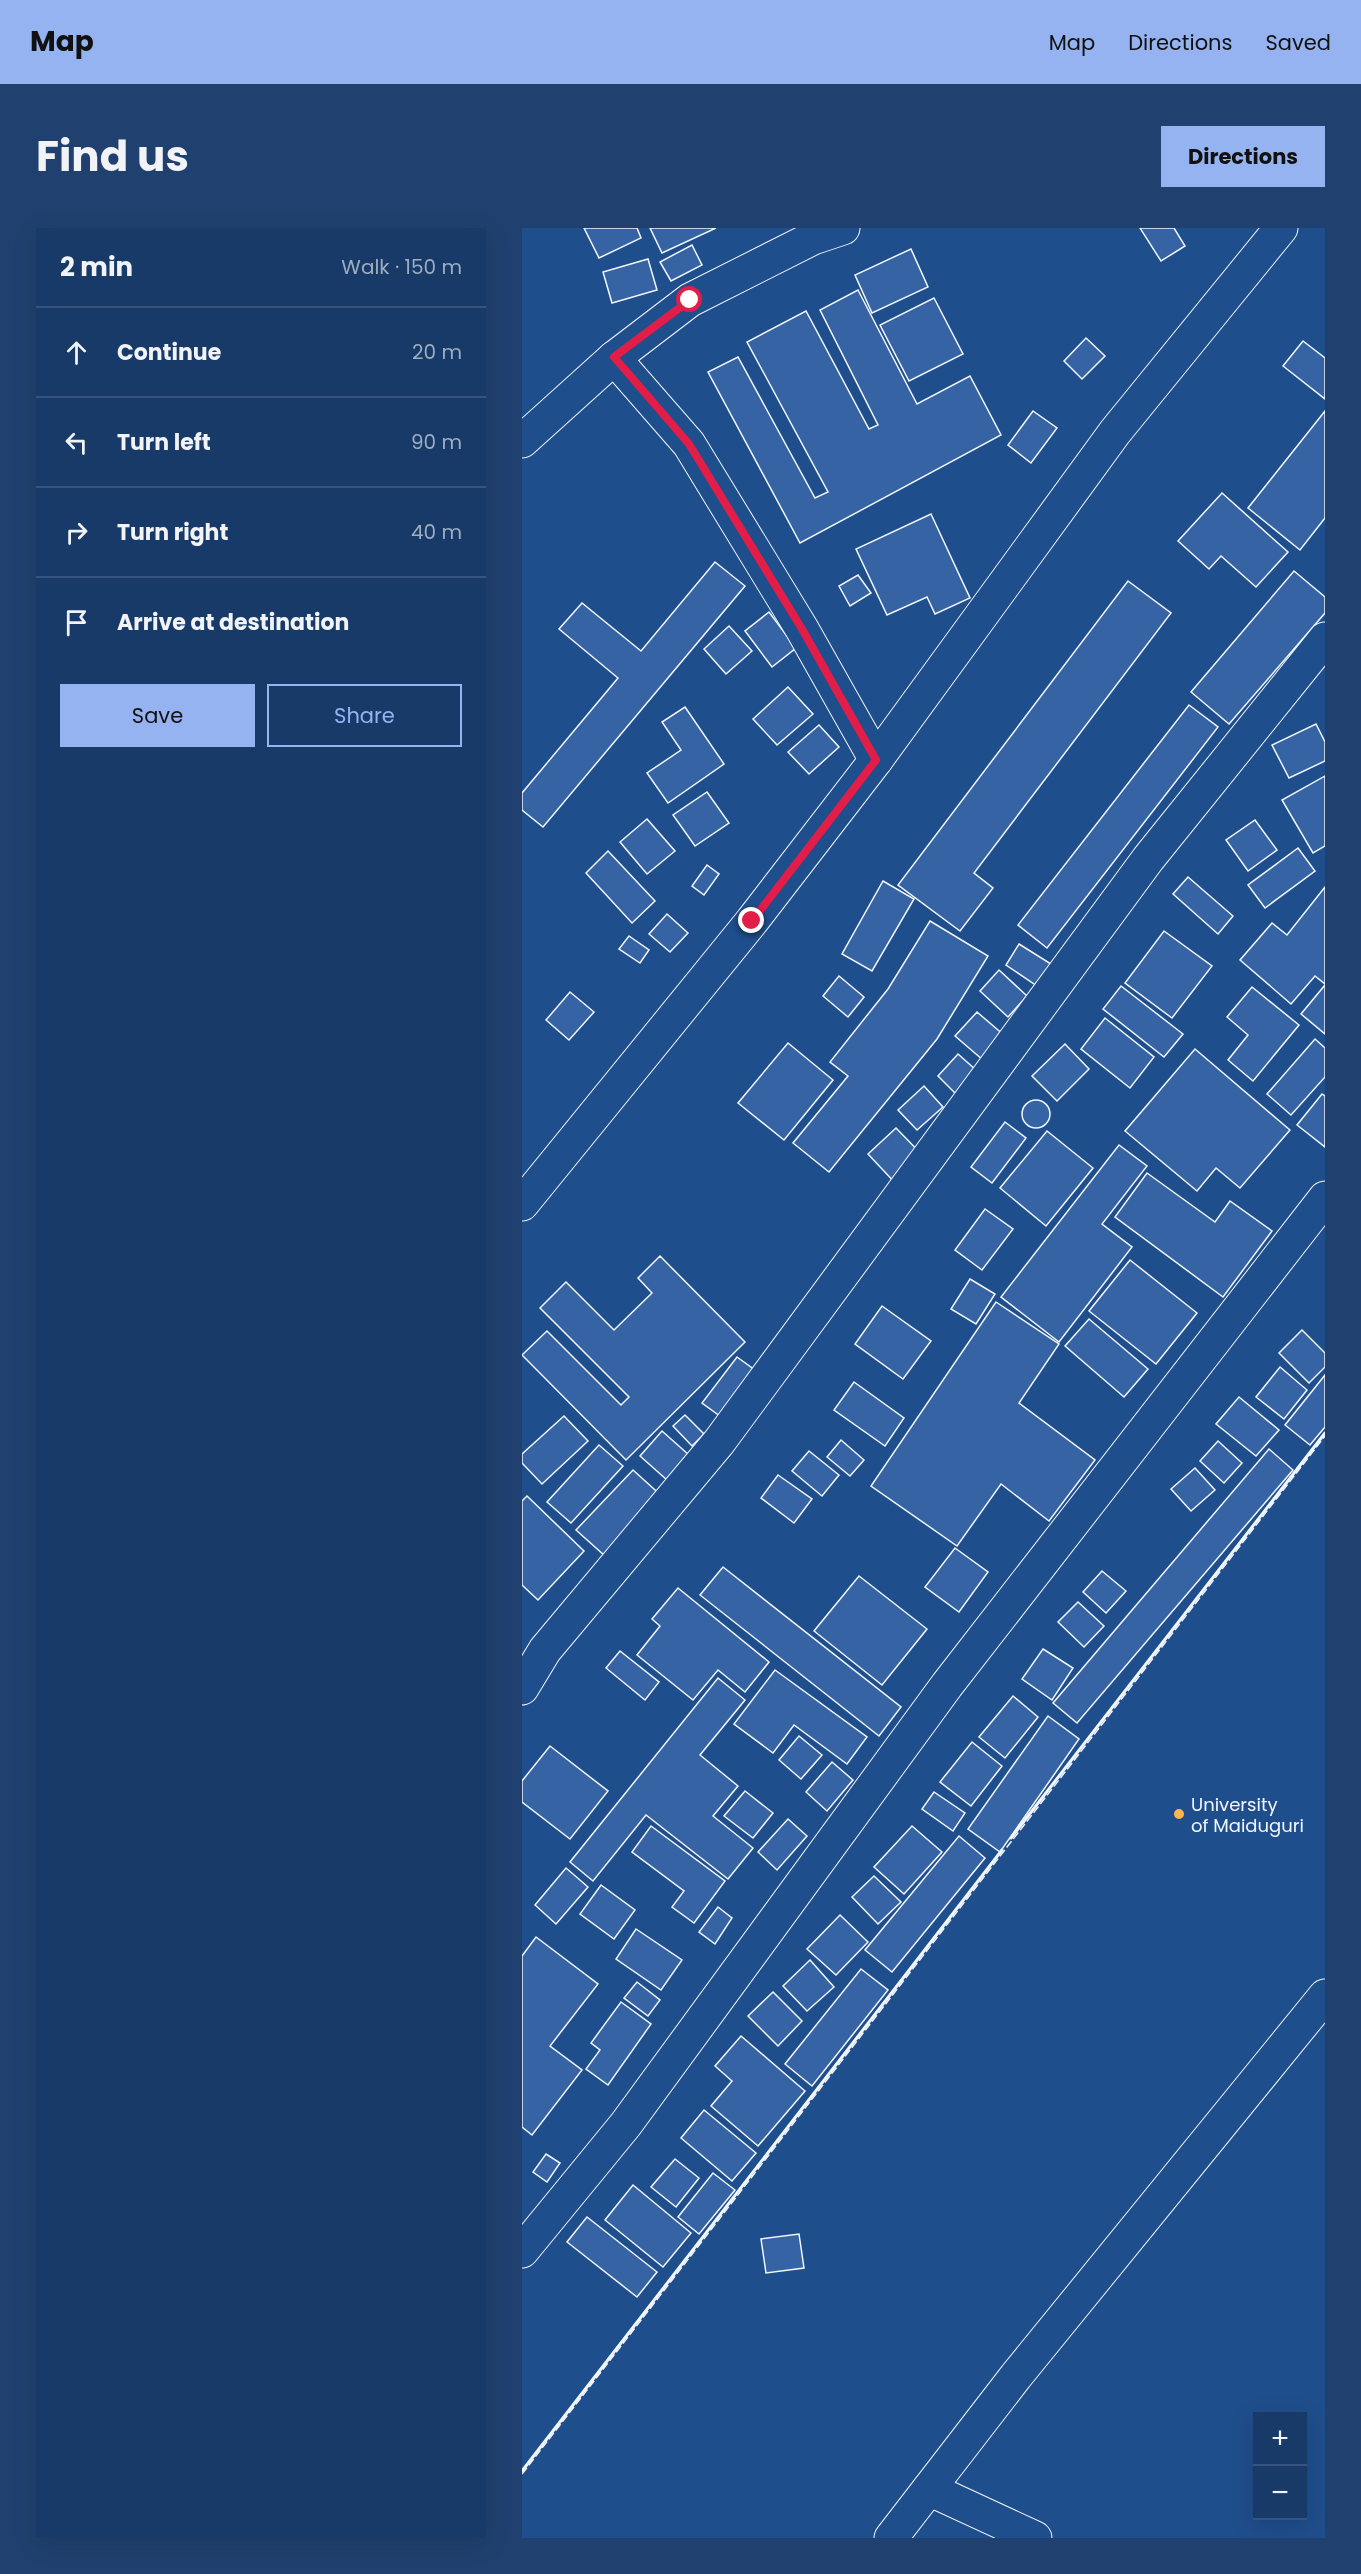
<!DOCTYPE html>
<html lang="en">
<head>
<meta charset="utf-8">
<style>
	:root { --surface:#173a69; --page:#20416f; --text:#f1f3f6; --muted:#9eadc0; --line:#36547d; --accent:#95b2f1 }
	body { margin:0; font-family:Poppins,sans-serif; background:var(--page); color:var(--text) }
	.controls { position:absolute; right:18px; bottom:18px; display:grid; overflow:hidden; border-radius:0px; box-shadow:0 6px 24px #0002 }
	.controls button { width:54px; height:54px; display:grid; place-items:center; padding:0; border:0; border-bottom:2px solid var(--line); background:var(--surface); color:var(--text); font:30px sans-serif }
	.stop { position:absolute; width:18px; height:18px; margin:-14px; border:4px solid #e11d48; border-radius:50%; background:#fff }
	.stop.end { background:#e11d48; border-color:#fff; box-shadow:0 2px 6px #0008 }
	.list { margin:0; padding:0; list-style:none }
	h2 { display:flex; justify-content:space-between; align-items:center; height:78px; margin:0; padding:0 24px; font-size:26px }
	h2 small { font-size:20px; font-weight:400; color:var(--muted) }
	.list li { display:grid; grid-template-columns:39px 1fr auto; gap:18px; align-items:center; box-sizing:border-box; height:90px; padding:0 24px; border-top:2px solid var(--line) }
	.list b { display:block; font-size:22px; white-space:nowrap }
	.list em { font-size:20px; font-style:normal; color:var(--muted) }
	.actions { display:flex; gap:12px; padding:18px 24px }
	.actions a { flex:1; padding:14px 0; border:2px solid var(--accent); border-radius:0px; text-align:center; font-size:21px; color:var(--accent) }
	.actions .main { background:var(--accent); color:#111 }
	.icon { flex:none; width:33px; height:33px; fill:none; stroke:currentColor; stroke-width:2; stroke-linecap:round; stroke-linejoin:round }
	.map { position:relative; flex:none; width:803px; height:2310px; overflow:hidden; border-radius:0px }
	header { display:flex; align-items:center; gap:36px; box-sizing:border-box; height:84px; padding:0 30px; background:var(--accent); color:#111 }
	header strong { font-size:28px }
	nav { display:flex; gap:33px; margin-inline-start:auto; font-size:21px }
	.intro { display:flex; align-items:center; justify-content:space-between; box-sizing:border-box; height:144px; padding:0 36px }
	h1 { margin:0; font-size:42px }
	.button { padding:15px 27px; border-radius:0px; background:var(--accent); color:#111; font-size:21px; font-weight:700 }
	main { display:flex; gap:36px; padding:0 36px }
	aside { flex:1; background:var(--surface); border-radius:0px; box-shadow:0 6px 24px #0002 }
	.map>svg:first-child { display:block }
</style>
</head>
<body>
<header>
<strong>Map</strong>
<nav><a>Map</a><a>Directions</a><a>Saved</a></nav>
</header>
<div class="intro"><h1>Find us</h1><a class="button">Directions</a></div>
<main>
<aside>
<h2>2 min<small>Walk · 150 m</small></h2>
<ul class="list">
<li><svg class="icon" aria-label="ahead" viewBox="0 0 24 24"><path d="M12 20V5M6 11l6-6 6 6"/></svg><div><b>Continue</b></div><em>20 m</em></li>
<li><svg class="icon" aria-label="left" viewBox="0 0 24 24"><path d="M17 20v-9H6M10 6l-5 5 5 5"/></svg><div><b>Turn left</b></div><em>90 m</em></li>
<li><svg class="icon" aria-label="right" viewBox="0 0 24 24"><path d="M7 20v-9h11M14 6l5 5-5 5"/></svg><div><b>Turn right</b></div><em>40 m</em></li>
<li><svg class="icon" aria-label="arrive" viewBox="0 0 24 24"><path d="M6 21V4h12l-3 4 3 4H6"/></svg><div><b>Arrive at destination</b></div></li>
</ul>
<div class="actions"><a class="main">Save</a><a>Share</a></div>
</aside>
<div class="map">
<svg width="803" height="2310" viewBox="0 0 803 2310">
	<rect width="100%" height="100%" fill="#1f4e8c"/>
	<g fill="#3563a3" stroke="#f2f6ff" stroke-width="1.5">
		<path d="M62,0h53l4,10 -42,20z"/>
		<path d="M128,0h66l-54,25z"/>
		<path d="M618,0h34l11,18 -24,15z"/>
		<path d="M170,17l10,20 -31,16 -11,-19z"/>
		<path d="M389,21l17,38 -56,26 -17,-38z"/>
		<path d="M126,31l9,31 -45,13 -9,-31z"/>
		<path d="M336,62l59,114 53,-28 31,59 -201,108 -92,-171 30,-15 77,141 13,-6 -81,-150 59,-31 63,118 9,-4 -58,-115z"/>
		<path d="M412,70l29,56 -54,27 -29,-56z"/>
		<path d="M564,110l19,18 -23,23 -18,-18z"/>
		<path d="M781,113l22,17v41l-42,-33z"/>
		<path d="M511,183l24,17 -26,35 -23,-18z"/>
		<path d="M803,183v107l-25,32 -52,-42z"/>
		<path d="M700,265l66,59 -32,35 -35,-31 -12,13 -31,-28z"/>
		<path d="M409,286l39,84 -35,16 -8,-17 -40,18 -31,-66z"/>
		<path d="M193,334l30,24 -202,241 -21,-17v-17l96,-115 -59,-49 23,-26 59,48z"/>
		<path d="M772,343l31,26v16l-96,111 -38,-32z"/>
		<path d="M336,347l13,18 -21,13 -11,-20z"/>
		<path d="M606,353l43,32 -197,260 19,15 -33,43 -62,-46z"/>
		<path d="M247,384l27,36 -24,19 -27,-36z"/>
		<path d="M207,398l23,25 -26,23 -22,-25z"/>
		<path d="M266,459l25,27 -36,31 -24,-26z"/>
		<path d="M667,477l29,22 -171,221 -29,-23z"/>
		<path d="M163,479l39,57 -56,39 -21,-30 34,-23 -19,-28z"/>
		<path d="M794,496l9,18v19l-36,17 -17,-33z"/>
		<path d="M297,497l20,22 -30,27 -21,-22z"/>
		<path d="M803,548v70l-12,7 -31,-53z"/>
		<path d="M185,564l22,31 -34,23 -22,-31z"/>
		<path d="M125,591l28,32 -28,23 -27,-32z"/>
		<path d="M733,592l22,30 -29,21 -22,-31z"/>
		<path d="M776,620l17,23 -50,37 -17,-23z"/>
		<path d="M86,623l47,50 -23,22 -46,-50z"/>
		<path d="M185,637l12,9 -15,21 -12,-9z"/>
		<path d="M666,649l45,39 -15,18 -45,-40z"/>
		<path d="M361,653l31,18 -42,72 -30,-17z"/>
		<path d="M803,659v97l-10,-8 -24,28 -51,-44 32,-37 15,12z"/>
		<path d="M145,686l21,19 -18,19 -21,-18z"/>
		<path d="M408,693l58,35 -51,83 -108,133 -36,-29 55,-67 -18,-14 58,-73z"/>
		<path d="M642,703l48,35 -40,52 -47,-35z"/>
		<path d="M107,708l20,14 -9,13 -21,-14z"/>
		<path d="M497,716l32,20 -14,22 -31,-21z"/>
		<path d="M477,742l28,26 -19,21 -28,-26z"/>
		<path d="M317,748l25,21 -16,20 -25,-21z"/>
		<path d="M803,757v49l-24,-20z"/>
		<path d="M599,758l62,48 -19,23 -61,-48z"/>
		<path d="M730,759l47,38 -46,56 -25,-21 20,-25 -21,-18z"/>
		<path d="M48,764l24,20 -25,28 -23,-20z"/>
		<path d="M455,784l28,24 -22,24 -28,-24z"/>
		<path d="M583,790l49,39 -24,31 -49,-39z"/>
		<path d="M793,811l10,9v29l-34,38 -24,-21z"/>
		<path d="M266,815l45,37 -49,60 -46,-37z"/>
		<path d="M543,816l24,25 -32,32 -25,-25z"/>
		<path d="M673,821l95,81 -50,58 -24,-20 -19,23 -72,-60z"/>
		<path d="M436,826l27,24 -22,23 -25,-25z"/>
		<path d="M402,858l19,21 -26,23 -19,-20z"/>
		<path d="M800,866l3,2v51l-28,-22z"/>
		<circle cx="514" cy="886" r="14"/>
		<path d="M483,894l21,16 -34,45 -21,-16z"/>
		<path d="M374,900l31,32 -29,26 -30,-32z"/>
		<path d="M525,903l46,37 -47,58 -46,-38z"/>
		<path d="M597,917l28,21 -45,58 30,23 -73,95 -58,-45z"/>
		<path d="M625,945l68,49 15,-21 42,30 -49,66 -108,-80z"/>
		<path d="M463,981l28,20 -31,41 -27,-20z"/>
		<path d="M138,1028l85,86 -119,118 -104,-105 25,-24 74,74 8,-8 -89,-89 26,-26 48,48 38,-37 -14,-15z"/>
		<path d="M608,1032l67,53 -41,51 -67,-53z"/>
		<path d="M448,1051l25,15 -19,30 -25,-15z"/>
		<path d="M474,1074l63,42 -40,59 76,57 -46,61 -48,-37 -44,62 -86,-60z"/>
		<path d="M360,1078l49,35 -28,38 -48,-35z"/>
		<path d="M567,1091l59,50 -24,28 -59,-51z"/>
		<path d="M780,1102l23,23v14l-16,16 -30,-30z"/>
		<path d="M215,1129l22,16 -35,46 -22,-16z"/>
		<path d="M758,1139l27,23 -23,29 -28,-22z"/>
		<path d="M803,1147v52l-15,18 -25,-20z"/>
		<path d="M332,1154l50,36 -19,28 -51,-36z"/>
		<path d="M717,1169l40,33 -23,26 -40,-32z"/>
		<path d="M163,1187l19,19 -12,12 -19,-20z"/>
		<path d="M42,1188l24,25 -46,43 -20,-21v-9z"/>
		<path d="M140,1203l27,24 -22,25 -27,-24z"/>
		<path d="M319,1212l23,20 -14,16 -23,-19z"/>
		<path d="M696,1213l24,22 -18,20 -24,-22z"/>
		<path d="M77,1217l24,21 -52,57 -24,-21z"/>
		<path d="M747,1221l24,21 -216,253 -24,-20z"/>
		<path d="M287,1223l30,24 -17,21 -30,-25z"/>
		<path d="M673,1240l20,22 -24,21 -20,-22z"/>
		<path d="M111,1242l32,29 -60,57 -29,-26z"/>
		<path d="M256,1247l34,24 -18,24 -33,-25z"/>
		<path d="M5,1268l57,55 -46,49 -16,-15v-84z"/>
		<path d="M433,1320l33,24 -29,40 -34,-25z"/>
		<path d="M201,1339l178,140 -22,29 -179,-141z"/>
		<path d="M580,1343l24,20 -20,22 -23,-21z"/>
		<path d="M337,1348l68,53 -45,56 -68,-54z"/>
		<path d="M156,1360l91,74 -24,30 -27,-22 -25,30 -56,-45 23,-29 -8,-7z"/>
		<path d="M556,1374l26,24 -20,21 -26,-25z"/>
		<path d="M521,1421l30,19 -21,32 -30,-21z"/>
		<path d="M98,1423l39,31 -14,18 -39,-32z"/>
		<path d="M253,1442l92,67 -20,27 -53,-39 -21,28 -39,-29z"/>
		<path d="M196,1450l27,22 -45,55 38,31 -25,30 40,32 -25,31 -82,-64 -53,66 -23,-19z"/>
		<path d="M491,1468l25,21 -33,41 -26,-21z"/>
		<path d="M526,1488l31,23 -79,113 -32,-23z"/>
		<path d="M277,1508l23,19 -21,24 -22,-19z"/>
		<path d="M450,1514l30,24 -31,40 -31,-24z"/>
		<path d="M28,1518l58,45 -38,48 -48,-37v-21z"/>
		<path d="M310,1534l21,18 -26,31 -21,-19z"/>
		<path d="M223,1563l28,22 -20,25 -29,-22z"/>
		<path d="M412,1564l31,21 -12,18 -31,-22z"/>
		<path d="M266,1591l19,17 -30,34 -19,-18z"/>
		<path d="M129,1598l74,55 -31,42 -22,-16 12,-16 -52,-39z"/>
		<path d="M390,1598l30,26 -38,42 -30,-27z"/>
		<path d="M437,1608l26,22 -93,114 -27,-22z"/>
		<path d="M44,1640l22,19 -32,37 -21,-19z"/>
		<path d="M352,1648l27,26 -23,22 -26,-27z"/>
		<path d="M79,1657l34,25 -21,29 -34,-25z"/>
		<path d="M196,1679l14,11 -17,26 -16,-12z"/>
		<path d="M318,1687l28,27 -32,33 -29,-26z"/>
		<path d="M114,1701l46,31 -21,30 -45,-31z"/>
		<path d="M14,1709l62,47 -48,62 32,24 -50,65 -10,-8v-171z"/>
		<path d="M288,1732l24,27 -27,24 -24,-25z"/>
		<path d="M339,1741l27,21 -76,96 -27,-22z"/>
		<path d="M115,1754l23,18 -12,16 -24,-18z"/>
		<path d="M251,1764l29,29 -24,25 -30,-30z"/>
		<path d="M99,1774l30,22 -43,61 -22,-16 14,-19 -9,-7z"/>
		<path d="M219,1808l64,55 -47,55 -47,-40 21,-25 -17,-15z"/>
		<path d="M182,1882l52,43 -24,28 -51,-43z"/>
		<path d="M24,1926l14,9 -13,19 -14,-10z"/>
		<path d="M153,1931l24,19 -23,29 -25,-20z"/>
		<path d="M191,1945l22,17 -36,44 -21,-17z"/>
		<path d="M111,1957l58,48 -28,34 -58,-47z"/>
		<path d="M65,1989l70,55 -20,25 -70,-55z"/>
		<path d="M277,2006l5,34 -38,5 -5,-34z"/>
	</g>
	<g fill="none" stroke-linecap="round" stroke-linejoin="round">
		<g stroke="#f2f6ff" stroke-width="35">
			<g id="minor">
				<path d="M92,130l75,86 113,185 74,131"/>
				<path d="M0,213l92,-83 76,-58 123,-62 30,-10"/>
				<path d="M0,976l230,-283 124,-161 239,-328 166,-204"/>
				<path d="M0,1460l23,-38 174,-208 429,-583 177,-220"/>
				<path d="M0,2023l104,-127 321,-439 378,-487"/>
				<path d="M407,2261l106,49"/>
				<path d="M369,2310l125,-162 309,-380"/>
			</g>
		</g>
		<use href="#minor" stroke="#1f4e8c" stroke-width="33"/>
		<path stroke="#f2f6ff" stroke-width="1.5" stroke-dasharray="8 3" stroke-linecap="butt" d="M0,2246l803,-1038"/>
		<g stroke="#f2f6ff" stroke-width="3">
			<path d="M489,1610l314,-405"/>
			<path d="M0,2243l480,-621"/>
		</g>
	</g>
	<g fill="none" stroke-linecap="round" stroke-linejoin="round">
		<path stroke="#e11d48" stroke-width="8" d="M168,72l-76,57 75,87 113,185 74,131 -124,161"/>
	</g>
	<circle fill="#ffb74d" stroke="#1f4e8c" stroke-width="2" cx="657" cy="1586" r="6"/>
	<g text-anchor="middle" dominant-baseline="central" stroke-width="4.5" stroke-linejoin="round" paint-order="stroke">
		<g font-size="18" fill="#f2f6ff" stroke="#1f4e8c" text-anchor="start">
			<text x="669" y="1576">University<tspan x="669" dy="21">of Maiduguri</tspan></text>
		</g>
	</g>
</svg>
<div class="controls">
<button>+</button>
<button>−</button>
</div>
<div class="stop" style="left:168px;top:72px"></div>
<div class="stop end" style="left:230px;top:693px"></div>
</div>
</main>
</body>
</html>
